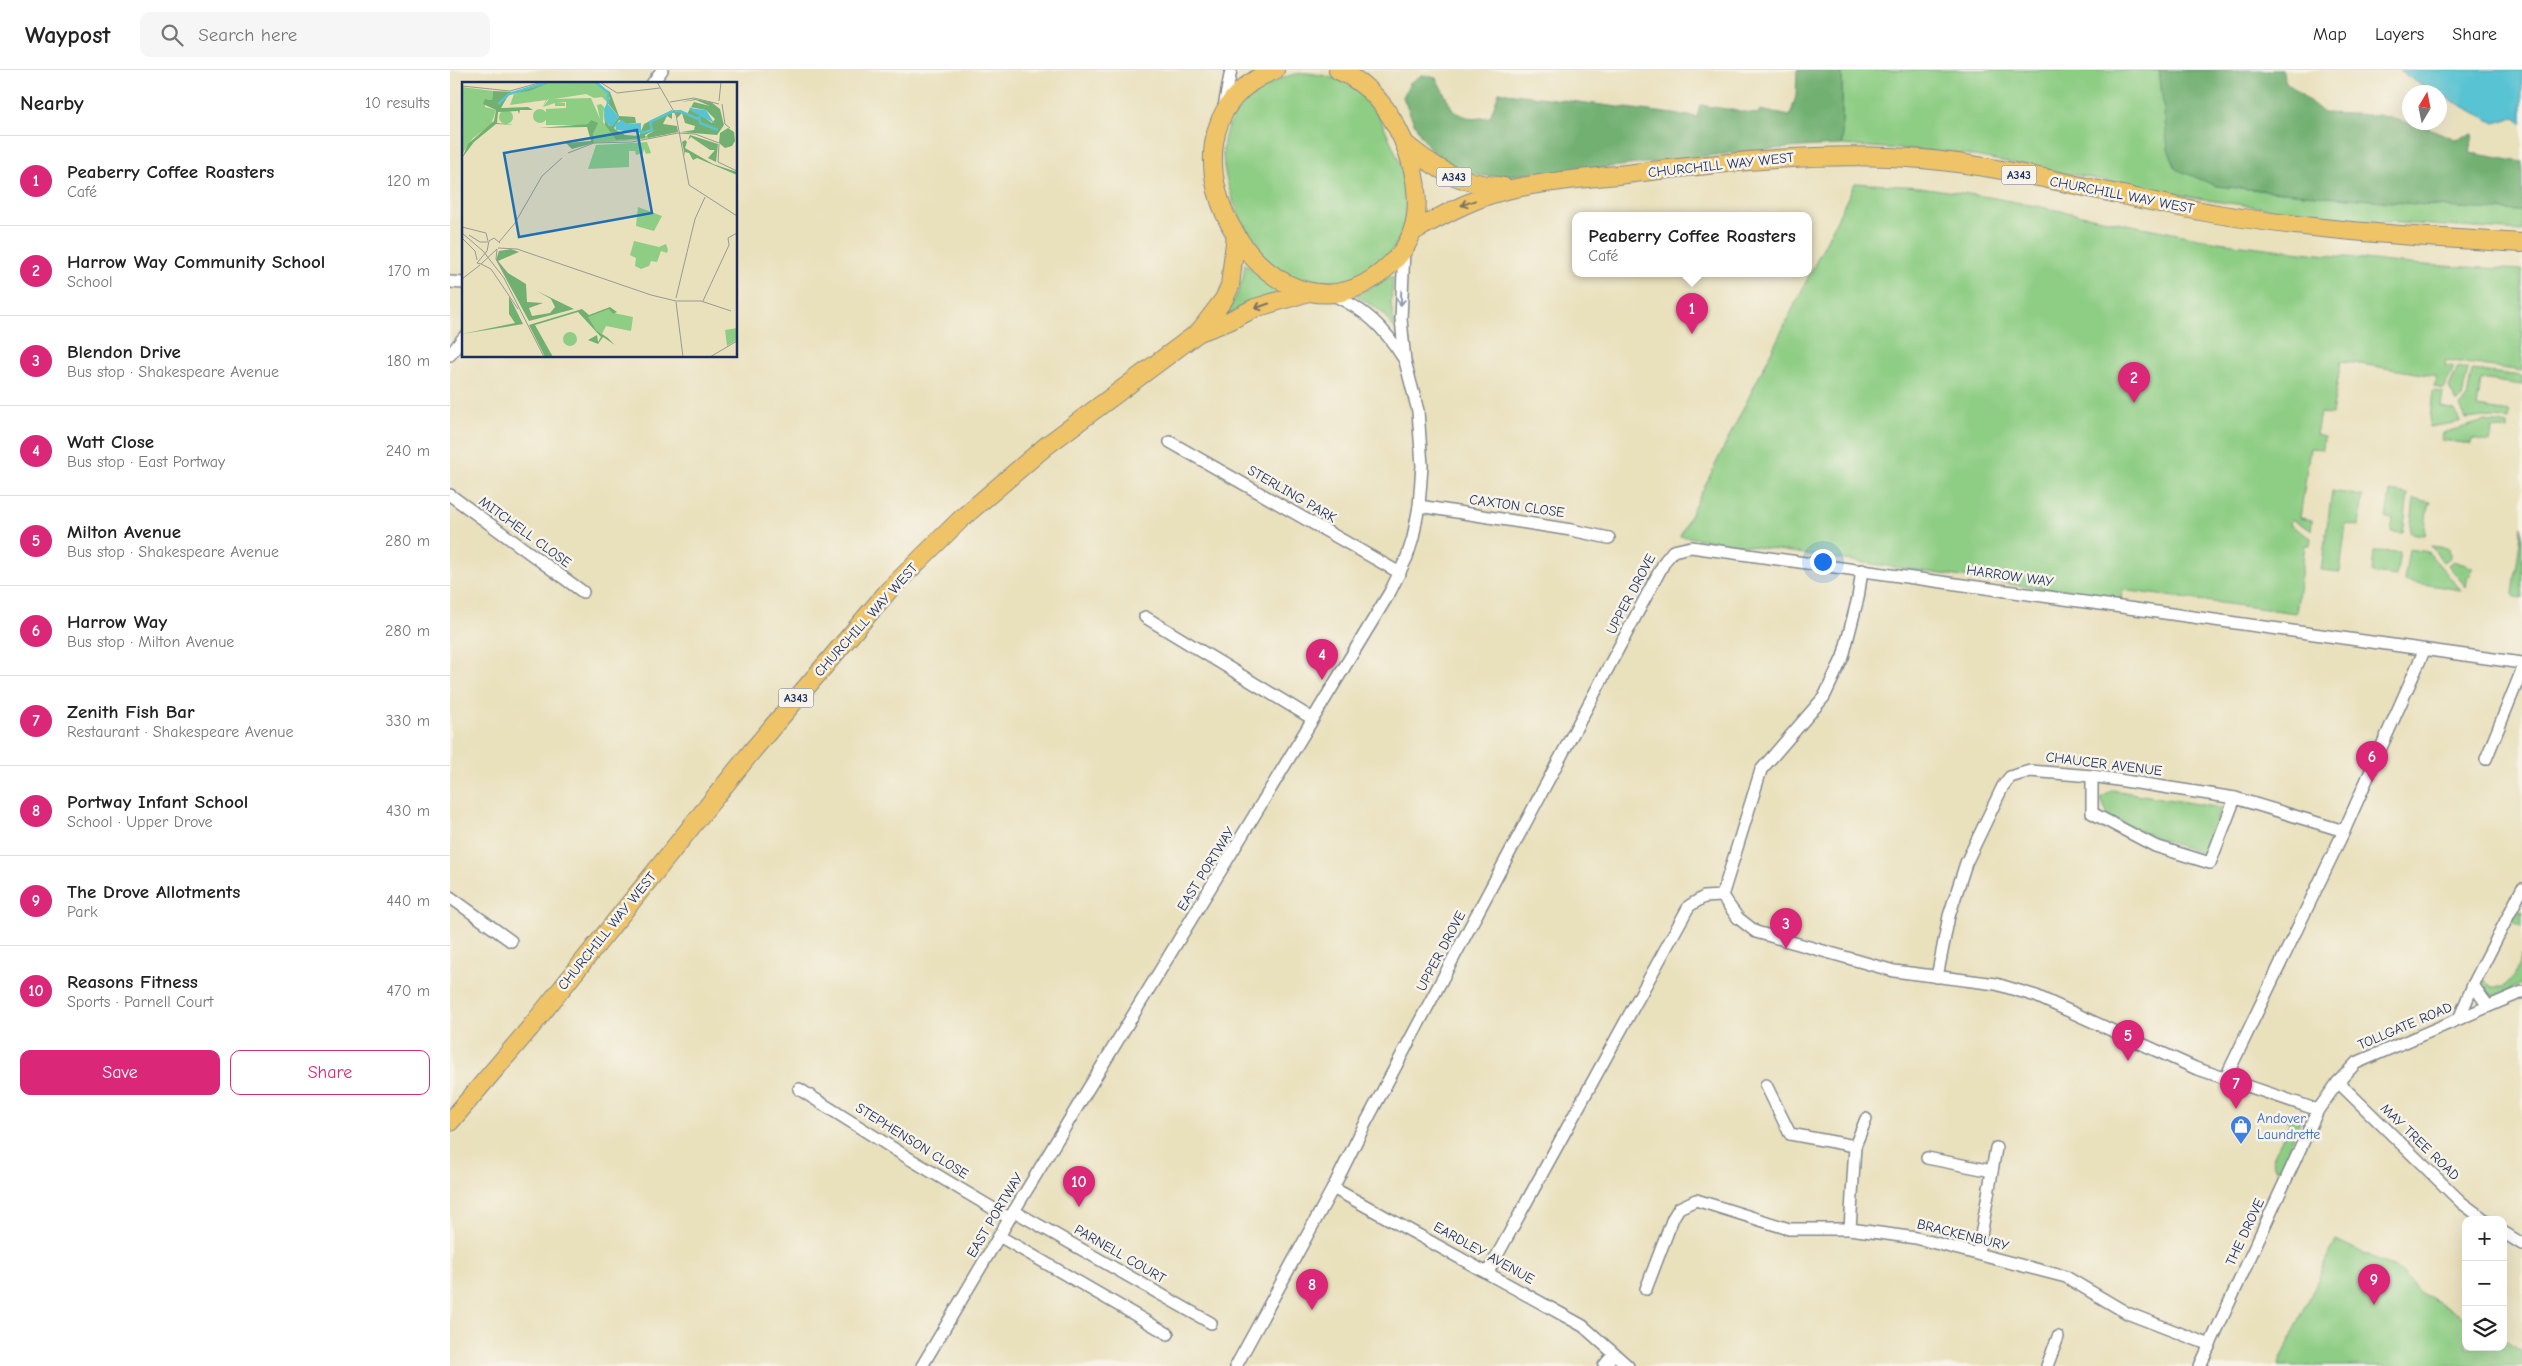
<!DOCTYPE html>
<html lang="en">
<head>
<meta charset="utf-8">
<style>
	:root { --surface:#fff; --page:#f6f6f6; --text:#222; --muted:#767676; --line:#e0e0e0; --accent:#db2777 }
	body { margin:0; font-family:"Comic Neue",sans-serif; background:var(--page); color:var(--text) }
	.controls { position:absolute; right:15px; bottom:15px; display:grid; overflow:hidden; border-radius:10px; box-shadow:0 5px 20px #0002 }
	.controls button { width:45px; height:45px; display:grid; place-items:center; padding:0; border:0; border-bottom:1px solid var(--line); background:var(--surface); color:var(--text); font:25px sans-serif }
	.compass { position:absolute; left:1952px; top:15px; width:45px; height:45px; border-radius:50%; background:var(--surface); box-shadow:0 5px 20px #0002; rotate:10deg }
	.you { position:absolute; left:1372px; top:491px; width:18px; height:18px; margin:-12px; border:4px solid #fff; border-radius:50%; background:#1a73e8; box-shadow:0 0 0 8px #1a73e833 }
	.badge { display:grid; place-items:center; width:32px; height:32px; border-radius:50%; background:var(--accent); color:#fff; font-size:16px; font-weight:700 }
	.pin { position:absolute; translate:-50% -41px; filter:drop-shadow(0 1px 2px #0008) }
	.pin::after { content:''; position:absolute; top:26px; width:18px; height:15px; background:inherit; clip-path:polygon(0 0,100% 0,50% 100%) }
	.popup { position:absolute; left:1122px; top:142px; width:240px; height:65px; box-sizing:border-box; display:grid; place-content:center; border-radius:10px; background:var(--surface); filter:drop-shadow(0 1px 4px #0005); font-size:16px; white-space:nowrap; color:var(--muted) }
	.popup b { font-size:19px; color:var(--text) }
	.popup::after { content:''; position:absolute; left:50%; top:100%; margin-left:-10px; border:10px solid transparent; border-top-color:var(--surface) }
	.list { margin:0; padding:0; list-style:none }
	h2 { display:flex; justify-content:space-between; align-items:center; height:65px; margin:0; padding:0 20px; font-size:21px }
	h2 small { font-size:16px; font-weight:400; color:var(--muted) }
	.list li { display:grid; grid-template-columns:32px 1fr auto; gap:15px; align-items:center; box-sizing:border-box; height:90px; padding:0 20px; border-top:1px solid var(--line) }
	.list b { display:block; font-size:19px; white-space:nowrap }
	.list p { margin:0; font-size:16px; white-space:nowrap; color:var(--muted) }
	.list em { font-size:16px; font-style:normal; color:var(--muted) }
	.actions { display:flex; gap:10px; padding:15px 20px }
	.actions a { flex:1; padding:11px 0; border:1px solid var(--accent); border-radius:10px; text-align:center; font-size:18px; color:var(--accent) }
	.actions .main { background:var(--accent); color:#fff }
	.icon { flex:none; width:28px; height:28px; fill:none; stroke:currentColor; stroke-width:2; stroke-linecap:round; stroke-linejoin:round }
	.map { position:relative; flex:none; width:2072px; height:1296px; overflow:hidden }
	header { display:flex; align-items:center; gap:30px; box-sizing:border-box; height:70px; padding:0 25px; background:var(--surface); border-bottom:1px solid var(--line) }
	header strong { font-size:24px }
	nav { display:flex; gap:28px; margin-inline-start:auto; font-size:18px }
	.search { width:350px; height:45px; background:var(--page); display:flex; align-items:center; gap:12px; box-sizing:border-box; padding:0 18px; border-radius:10px; color:var(--muted); font-size:19px }
	main { display:flex }
	aside { flex:1; background:var(--surface) }
	.map>svg:first-child { display:block }
</style>
</head>
<body>
<header>
<strong>Waypost</strong>
<div class="search"><svg class="icon" aria-label="search" viewBox="0 0 24 24"><circle cx="10" cy="10" r="6"/><path d="M15 15l6 6"/></svg>Search here</div>
<nav><a>Map</a><a>Layers</a><a>Share</a></nav>
</header>
<main>
<aside>
<h2>Nearby<small>10 results</small></h2>
<ul class="list">
<li><span class="badge">1</span><div><b>Peaberry Coffee Roasters</b><p>Café</p></div><em>120 m</em></li>
<li><span class="badge">2</span><div><b>Harrow Way Community School</b><p>School</p></div><em>170 m</em></li>
<li><span class="badge">3</span><div><b>Blendon Drive</b><p>Bus stop · Shakespeare Avenue</p></div><em>180 m</em></li>
<li><span class="badge">4</span><div><b>Watt Close</b><p>Bus stop · East Portway</p></div><em>240 m</em></li>
<li><span class="badge">5</span><div><b>Milton Avenue</b><p>Bus stop · Shakespeare Avenue</p></div><em>280 m</em></li>
<li><span class="badge">6</span><div><b>Harrow Way</b><p>Bus stop · Milton Avenue</p></div><em>280 m</em></li>
<li><span class="badge">7</span><div><b>Zenith Fish Bar</b><p>Restaurant · Shakespeare Avenue</p></div><em>330 m</em></li>
<li><span class="badge">8</span><div><b>Portway Infant School</b><p>School · Upper Drove</p></div><em>430 m</em></li>
<li><span class="badge">9</span><div><b>The Drove Allotments</b><p>Park</p></div><em>440 m</em></li>
<li><span class="badge">10</span><div><b>Reasons Fitness</b><p>Sports · Parnell Court</p></div><em>470 m</em></li>
</ul>
<div class="actions"><a class="main">Save</a><a>Share</a></div>
</aside>
<div class="map">
<svg width="2072" height="1296" viewBox="0 0 2072 1296">
	<rect width="100%" height="100%" fill="#f7f3e8"/>
	<filter id="ink" filterUnits="userSpaceOnUse"><feTurbulence type="fractalNoise" baseFrequency=".02" numOctaves="2"/><feDisplacementMap in="SourceGraphic" scale="10" xChannelSelector="R" yChannelSelector="G"/><feConvolveMatrix kernelMatrix="1 2 1 2 8 2 1 2 1" color-interpolation-filters="sRGB"/></filter>
	<filter id="wash" filterUnits="userSpaceOnUse"><feTurbulence type="fractalNoise" baseFrequency=".0096" numOctaves="4" result="noise"/><feDisplacementMap in="SourceGraphic" scale="20" xChannelSelector="R" yChannelSelector="G"/><feGaussianBlur stdDeviation="1.12" result="paint"/><feColorMatrix in="noise" values="0 0 0 0 0 0 0 0 0 0 0 0 0 0 0 0 0 1.4 0 .05"/><feComposite in="paint" operator="in"/></filter>
	<g filter="url(#wash)">
		<rect width="100%" height="100%" fill="#e9e0bc"/>
		<g fill="#8ecd84" stroke="#547e71">
			<path d="M1392,0h318l56,116 244,22 62,3v20l-166,-11 -142,-19 -256,-48 -116,-8z"/>
			<path d="M856,3c19,2 37,6 53,18 15,12 23,30 30,47 18,38 30,71 5,110 -6,10 -20,17 -30,23 -25,19 -67,16 -91,-5 -16,-13 -27,-34 -35,-53 -19,-47 -27,-88 20,-121 16,-11 28,-18 48,-19z"/>
			<path d="M1405,113l65,4 75,11 223,44 48,6 142,16 114,6v101l-76,-11 -1,5 9,2 -10,22 -10,-2 2,-11 -95,-15 -9,53 -12,-1 -4,22 8,2 -1,12 -13,-1 -10,70 12,2 -1,10 -20,-11 -1,6 21,13 -1,7h-5l-9,68 -174,-23 -1,10 -441,-64z"/>
			<path d="M795,193l14,14 21,14 -56,25 12,-19 7,-19z"/>
			<path d="M940,207h3l-2,27 4,22h-3l-10,-14 -26,-17z"/>
			<path d="M2008,297l10,2 -6,28 -5,6 -8,-16z"/>
			<path d="M2022,300l50,6v9l-41,-6 -4,28 33,5 -1,8 -24,-3 -19,2 -6,-13 7,-7z"/>
			<path d="M1983,321l10,1 -2,15 14,3 5,12 -31,5z"/>
			<path d="M2035,351l23,4v5l-16,-2 -2,14 -18,-3 -1,5 -30,-4 2,-7z"/>
			<path d="M1882,421l31,5 -4,30 -13,-2 -6,48 -19,-2z"/>
			<path d="M1940,421l18,3 -5,39 -12,-1 2,-13 -7,-1z"/>
			<path d="M1964,429l17,3c-6,12 -5,20 -6,33l-15,-2z"/>
			<path d="M2072,456v72l-7,-1 -2,-3z"/>
			<path d="M1981,476l18,2 1,9 -7,5z"/>
			<path d="M1959,479l19,3 33,38 -57,-9z"/>
			<path d="M1924,481l26,1 -4,24 -24,-3z"/>
			<path d="M2003,491l19,6 -1,9h-3l-2,11 -18,-22z"/>
			<path d="M1662,720l109,18 -17,46 -49,-17 -47,-21 -7,-17z"/>
			<path d="M2065,839l7,3v15l-12,-7z"/>
			<path d="M2072,885v29l-27,12 -9,-2 -6,-8 1,-8 11,9h11l11,-10z"/>
			<path d="M1835,1042l10,1 5,8 -19,46 -5,2 -4,-9 18,-38 -9,-5z"/>
			<path d="M1886,1170l65,31 18,21 47,26v29h37v-8l19,11v16h-244z"/>
		</g>
		<g fill="#72b072" stroke="#467068">
			<path d="M1347,0h45v75c-101,3 -201,22 -301,28 -24,1 -56,8 -79,-2 -36,-16 -45,-40 -59,-74l7,-14 12,-8 14,3 18,34 18,7 18,-2 9,-25 198,25 3,-12 58,9 2,-4 30,6 6,-20z"/>
			<path d="M1709,0h123l4,12 38,31 55,2 52,14 24,10 18,-5 -3,19 52,9v49l-62,-3 -244,-22 -40,-17 -8,-20z"/>
		</g>
		<path fill="#58c3d2" stroke="#3a7998" d="M1949,0h123v53l-7,-6 -20,6 -79,-41z"/>
	</g>
	<g filter="url(#ink)">
		<g fill="none" stroke-linecap="round" stroke-linejoin="round">
			<g stroke="#82888d" stroke-width="14">
				<g id="minor">
					<path d="M202,14l10,-14"/>
					<path d="M774,37l7,-37"/>
					<path d="M0,212l14,1"/>
					<path d="M881,224c35,16 52,32 73,65"/>
					<path d="M0,285l14,-18"/>
					<path d="M720,372l230,131"/>
					<path d="M0,425l133,97"/>
					<path d="M969,436l152,24 38,8"/>
					<path d="M695,547l168,102"/>
					<path d="M2036,689l36,-89"/>
					<path d="M1642,706v37l63,33 55,17 25,-65"/>
					<path d="M1272,826l16,22 18,14 138,39 102,13 40,12 159,72 123,42"/>
					<path d="M0,827l61,44"/>
					<path d="M1487,907l12,-61 17,-53 37,-77 7,-9 20,-6 62,5 143,22 109,33"/>
					<path d="M2023,915l15,21"/>
					<path d="M2009,949l14,-34 49,-96"/>
					<path d="M1776,1007l118,-246 80,-180"/>
					<path d="M1888,1012l124,121 23,17"/>
					<path d="M1316,1015l24,49 65,12"/>
					<path d="M349,1019l111,70 99,59"/>
					<path d="M1477,1088l65,13"/>
					<path d="M883,1118l250,138 45,40"/>
					<path d="M564,1141l197,112"/>
					<path d="M1400,1159l5,-83 11,-27"/>
					<path d="M2053,1162l19,12"/>
					<path d="M549,1166l169,98"/>
					<path d="M1528,1183l18,-105"/>
					<path d="M1038,1202l201,-366 15,-9 18,-1 39,-126 63,-73 19,-40 15,-59 4,-28"/>
					<path d="M1196,1219l27,-71 6,-10 17,-8 93,29h61l66,9 150,39 61,36 83,32"/>
					<path d="M472,1296l92,-155 376,-619 17,-35 6,-19 6,-32 3,-40 -4,-55 -13,-50 -4,-42 3,-70"/>
					<path d="M786,1296l97,-178 31,-62 301,-565 8,-10 18,-4 831,116"/>
					<path d="M1154,1296l9,-11"/>
					<path d="M1597,1296l11,-29"/>
					<path d="M1750,1296l118,-256 20,-28 18,-19 166,-71"/>
				</g>
			</g>
			<g stroke="#82888d" stroke-width="20">
				<g id="primary">
					<path d="M825,0c-151,58 6,321 124,185 27,-31 19,-80 4,-115 -14,-31 -33,-56 -65,-70"/>
					<path d="M954,73c33,27 56,41 100,44"/>
					<path d="M962,162c33,-18 66,-37 104,-44 39,-8 79,-10 118,-15 96,-11 191,-22 288,-14 102,9 201,40 301,56 99,16 199,22 299,28"/>
					<path d="M749,262l30,-11 26,-13 54,-16"/>
					<path d="M0,1052l80,-94 222,-277 137,-161 73,-72 84,-72 153,-114 25,-33 6,-13 6,-52"/>
				</g>
			</g>
			<use href="#minor" stroke="#fff" stroke-width="11"/>
			<use href="#primary" stroke="#efc469" stroke-width="18"/>
		</g>
		<defs><path id="oneway-shaft" d="M-6 0H5M1.5-3L5.5 0L1.5 3" fill="none" stroke-width="1.6" stroke-linecap="round" stroke-linejoin="round" transform="scale(1.25)"/></defs>
		<g stroke="#7a7263">
			<use href="#oneway-shaft" transform="translate(1018 133) rotate(160)"/>
			<use href="#oneway-shaft" transform="translate(812 236) rotate(161)"/>
		</g>
		<use stroke="#8d97ae" href="#oneway-shaft" transform="translate(951 228) rotate(92)"/>
	</g>
	<defs>
		<g id="shop-pin" transform="scale(1.125)"><path d="M0 17L-7.5 6A9.5 9.5 0 1 1 7.5 6Z" fill="#3f7fe0" stroke="#f7f3e8"/><path d="M-5-2.5h2.3a2.7 3.5 0 0 1 5.4 0H5L5.5 6h-11ZM-1.5-2.5h3a1.5 2.3 0 0 0-3 0Z" fill="#fff"/></g>
	</defs>
	<g fill-rule="evenodd">
		<use href="#shop-pin" x="1791" y="1056"/>
	</g>
	<g text-anchor="middle" dominant-baseline="central" stroke-width="5" stroke-linejoin="round" paint-order="stroke">
		<g fill="#f7f3e8" stroke="#5d6a87" stroke-width="1">
			<rect x="1551.5" y="95.5" width="35" height="19" rx="4"/>
			<rect x="986.5" y="97.5" width="35" height="19" rx="4"/>
			<rect x="328.5" y="618.5" width="35" height="19" rx="4"/>
		</g>
		<g font-size="12" font-weight="bold" fill="#1b2f5e">
			<text x="1569" y="105">A343</text>
			<text x="1004" y="107">A343</text>
			<text x="346" y="628">A343</text>
		</g>
		<g font-size="14" fill="#1b2f5e" stroke="#f7f3e8">
			<text transform="translate(1271 95) rotate(-6)">CHURCHILL WAY WEST</text>
			<text transform="translate(1672 125) rotate(11)">CHURCHILL WAY WEST</text>
			<text transform="translate(842 424) rotate(30)">STERLING PARK</text>
			<text transform="translate(1067 436) rotate(8)">CAXTON CLOSE</text>
			<text transform="translate(75 462) rotate(36)">MITCHELL CLOSE</text>
			<text transform="translate(1560 506) rotate(8)">HARROW WAY</text>
			<text transform="translate(1181 524) rotate(-62)">UPPER DROVE</text>
			<text transform="translate(416 550) rotate(-48)">CHURCHILL WAY WEST</text>
			<text transform="translate(1654 694) rotate(7)">CHAUCER AVENUE</text>
			<text transform="translate(756 799) rotate(-58)">EAST PORTWAY</text>
			<text transform="translate(157 861) rotate(-51)">CHURCHILL WAY WEST</text>
			<text transform="translate(991 881) rotate(-62)">UPPER DROVE</text>
			<text transform="translate(1955 956) rotate(-23)">TOLLGATE ROAD</text>
			<text transform="translate(462 1071) rotate(32)">STEPHENSON CLOSE</text>
			<text transform="translate(1970 1072) rotate(44)">MAY TREE ROAD</text>
			<text transform="translate(545 1145) rotate(-59)">EAST PORTWAY</text>
			<text transform="translate(1795 1162) rotate(-65)">THE DROVE</text>
			<text transform="translate(1513 1165) rotate(14)">BRACKENBURY</text>
			<text transform="translate(1034 1183) rotate(29)">EARDLEY AVENUE</text>
			<text transform="translate(670 1184) rotate(30)">PARNELL COURT</text>
		</g>
		<g font-size="14" fill="#366cbe" stroke="#f7f3e8" text-anchor="start">
			<text x="1807" y="1048">Andover<tspan x="1807" dy="16">Laundrette</tspan></text>
		</g>
	</g>
	<g transform="translate(12 12)">
		<rect width="275" height="275" fill="#e9e0bc"/>
		<path d="M89,0h44l11,10 4,8 -3,2 -5,-5 -8,1 -8,-4 -32,5 37,-1 9,21 -3,-14 4,-1 3,3 -1,15 13,18 61,-8 -39,8 -44,3 -3,-23 -2,4 -9,1h-34v-16l20,-1v-6l-9,1h8v3h-10v-3l-12,4 6,-8 -2,1 -5,8 4,-8 -36,5 4,-11zM0,5l31,4 -1,9 -7,-1v8l11,3 -5,15 -18,13 -11,16zM71 34a7 7 0 1 1 14 0a7 7 0 1 1-14 0ZM37 35a7 7 0 1 1 14 0a7 7 0 1 1-14 0ZM185,60l4,11 -5,1 -2,-5 -1,4 -7,2 -1,-4h-6v16l-41,2 8,-24zM176,125l24,9 -8,15 -18,-5zM172,159l25,6 7,-3 2,6 -1,3 -6,-2 -4,11 -6,-1 -2,5 -8,3 -6,-3 1,-8 -6,-3zM148,226l4,5 19,4 -2,14 -25,-5 -4,8 -6,-4 -9,-13zM275,246v12l-10,6 -2,-16zM101 257a7 7 0 1 1 14 0a7 7 0 1 1-14 0Z" fill="#8ecd84"/>
		<path d="M82,0h7l-22,9 -20,3 -8,14 27,-1 5,3h-13l-1,4 -1,-3 -20,1 -1,11 17,2 -18,-1 -22,18 -12,16 6,-14 26,-23 2,-11 -13,-6 2,-5 7,1 1,-9 21,1zM133,0l15,10 9,24 16,1 1,6 -9,1 -8,-4 -5,8 2,2 9,5 14,1 5,-12 28,-14v9l-5,-3 -4,8 14,2 1,6 -30,6 -1,-3 8,-5 -10,5v3l-29,2 -11,-15 -1,-13 5,14 10,-9 -12,-15 3,-3 -3,-7zM233,17l16,3 9,7 4,16 -7,10 -36,-3 13,-2 1,-4 -10,-3 -3,-10 -5,5 -3,-8 13,4 7,-12 16,4 -14,-6 -15,2zM228,25l16,3 9,9 -3,4zM129,38l7,3 -5,11 1,9 -22,6 -6,-6 25,-2 -4,-14 -48,1 49,-4zM266,46l6,4 1,9 -3,5 -7,2 -6,-5 1,-10zM228,53l28,9 -2,18 -8,-4 7,-8h-5l-19,-13 -3,3zM223,58l2,2 -2,6 28,16 24,8v3l-40,-17 -4,2 -4,-7 -4,-1v4l-3,-14zM49,167l8,3 -21,9 10,12 18,11 1,18 16,1 -14,5 3,8 18,-3 5,-6 -4,-8 -14,-8 37,18 -45,12 -33,-61 3,-9zM47,214l14,28 -61,10 53,-11 -6,-9zM148,225l7,5 -4,2 -4,-5 -21,8 8,13 12,8 7,7 -12,-8 -5,7 -10,-4 9,-5 1,7 3,-5 -23,-25 -43,13 18,32h-8l-16,-32 53,-16 7,6z" fill="#72b072" fill-rule="evenodd"/>
		<path d="M145,21l12,14 -7,10 -7,-5 -1,-13zM227,26l17,2 8,13 -23,-12zM160,38l5,4 14,-1v10l-25,-3 -1,-6z" fill="#58c3d2"/>
		<path fill="none" stroke="#58c3d2" stroke-width="2.5" d="M134,0l12,11v11M36,22l11,-10 39,-12M237,34l1,7 18,7M179,51l11,-3 -2,-8 21,-10 9,-1 18,8"/>
		<path fill="none" stroke="#979996" stroke-width="1" d="M138,0l17,11 43,-5M195,0l19,33 13,70 48,31M0,4l48,5 32,-9M257,19l2,-19M208,20l24,-4 25,6M260,22l3,20 5,4M257,62l-1,18 19,9M106,71l26,-10 38,-1 46,-9 17,1 24,9M0,145l24,6 2,8M0,151l21,18 21,27 40,79M7,153l11,7h8M0,156l13,13 2,9M37,160l16,-19 27,-47 20,-18M36,166l19,1 134,46 25,6h25l30,10M35,167l-16,15 -4,-1 10,-12 2,-10 5,-3 6,5M35,167l-1,10 10,16M19,182l10,5 27,40M0,197l18,-14M214,216l19,-79 10,-22M241,219l26,-56 -1,-7 9,-5M214,220l7,55M248,275l27,-16"/>
		<path fill="#1f6fb2" fill-opacity="0.15" stroke="#1f6fb2" stroke-width="2.5" d="M175,48l15,83 -133,24 -15,-84z"/>
		<rect width="275" height="275" fill="none" stroke="#1b2f5e" stroke-width="2.5"/>
	</g>
</svg>
<div class="controls">
<button>+</button>
<button>−</button>
<button><svg class="icon" aria-label="layers" viewBox="0 0 24 24"><path d="M12 4l9 5-9 5-9-5zM3 14l9 5 9-5"/></svg></button>
</div>
<svg class="compass" viewBox="-18 -18 36 36"><path d="M0-13l5 13h-10z" fill="#e53935"/><path d="M0 13l5-13h-10z" fill="#767676"/></svg>
<div class="you"></div>
<div class="pin badge" style="left:1242px;top:264px">1</div>
<div class="popup"><b>Peaberry Coffee Roasters</b>Café</div>
<div class="pin badge" style="left:1684px;top:333px">2</div>
<div class="pin badge" style="left:1336px;top:879px">3</div>
<div class="pin badge" style="left:872px;top:610px">4</div>
<div class="pin badge" style="left:1678px;top:991px">5</div>
<div class="pin badge" style="left:1922px;top:712px">6</div>
<div class="pin badge" style="left:1786px;top:1039px">7</div>
<div class="pin badge" style="left:862px;top:1240px">8</div>
<div class="pin badge" style="left:1924px;top:1235px">9</div>
<div class="pin badge" style="left:629px;top:1137px">10</div>
</div>
</main>
</body>
</html>
